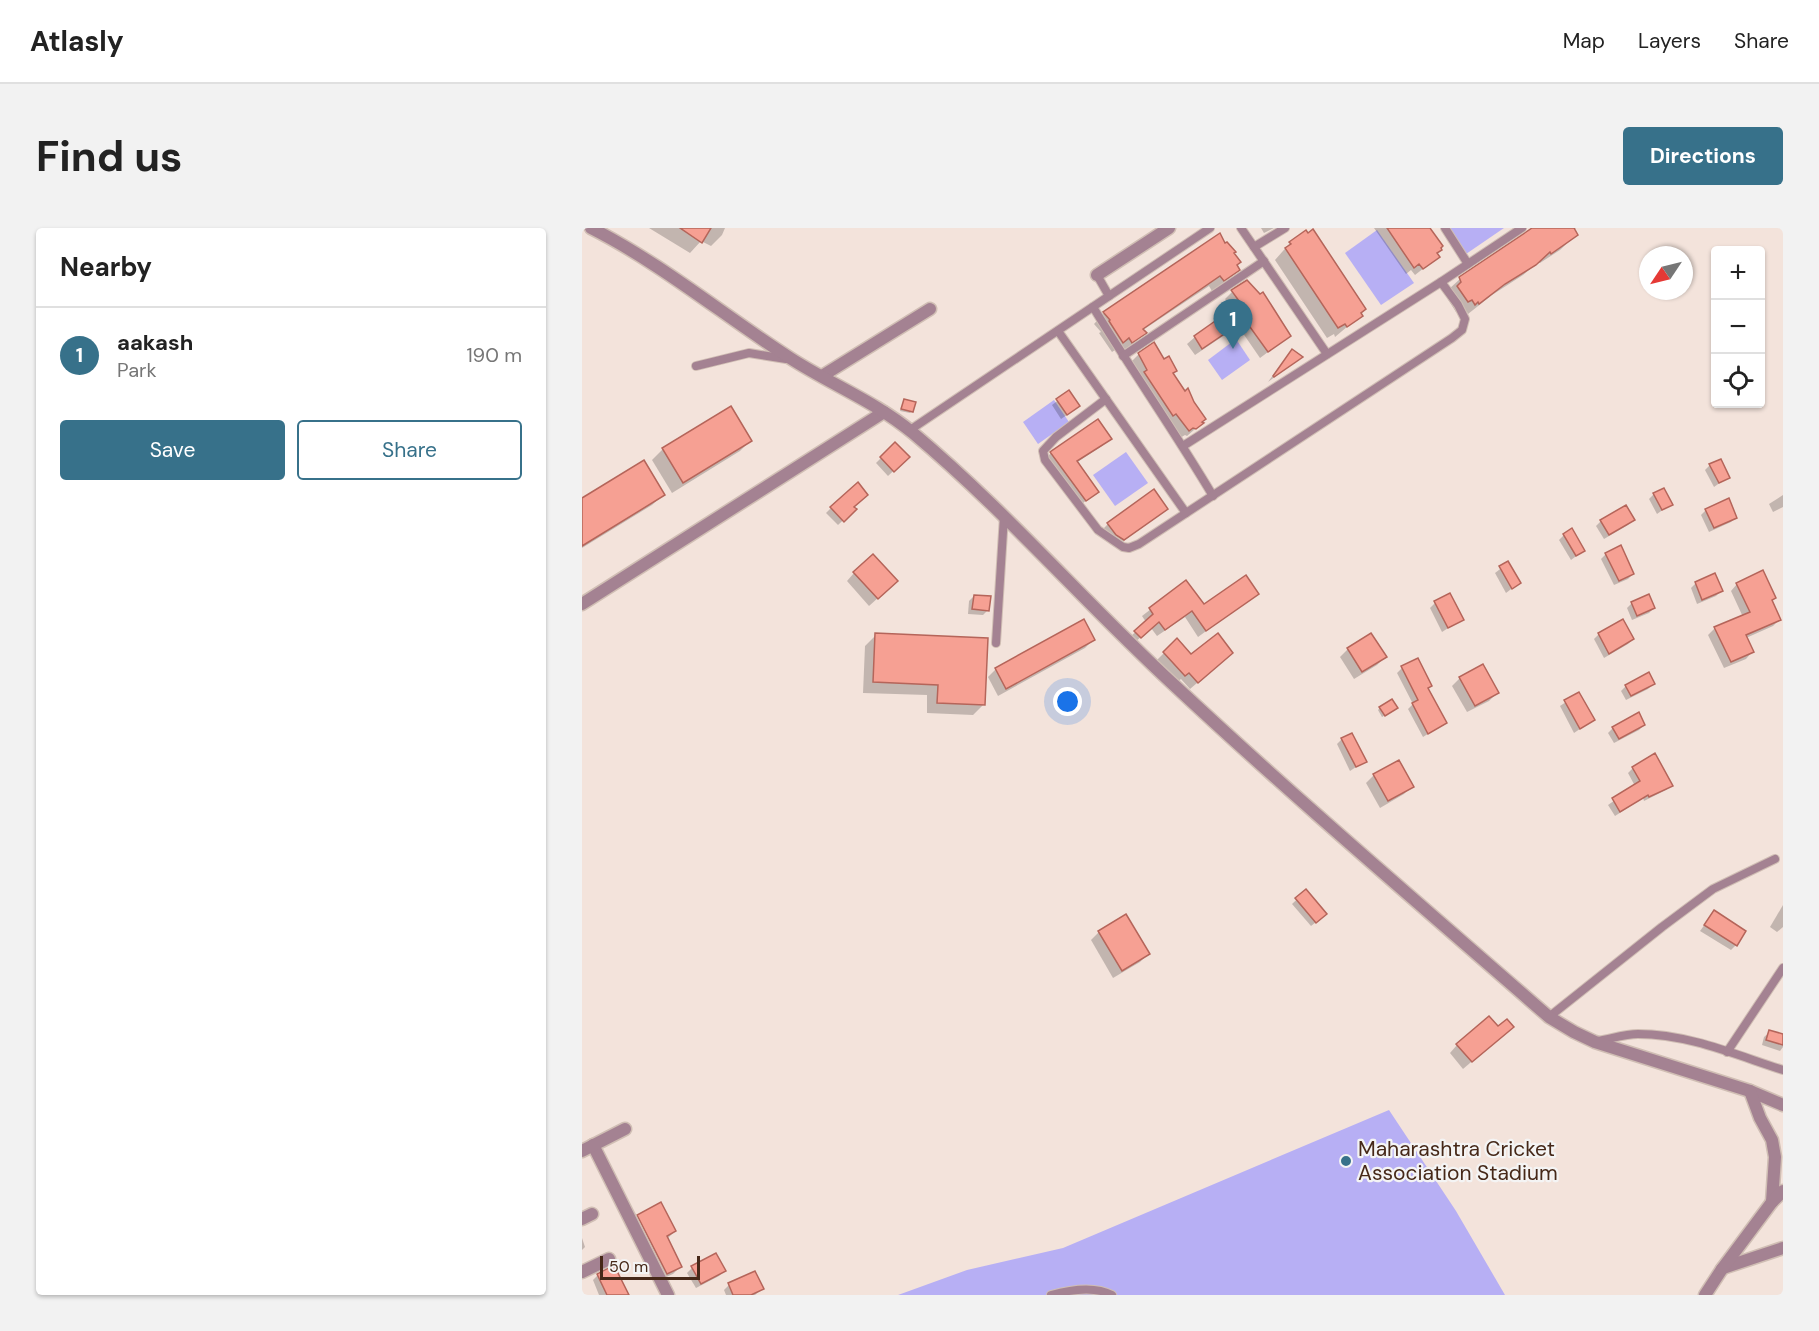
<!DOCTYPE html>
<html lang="en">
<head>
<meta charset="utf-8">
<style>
	:root { --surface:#fff; --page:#f2f2f2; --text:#222; --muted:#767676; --line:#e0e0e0; --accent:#37718a }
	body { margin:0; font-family:"DM Sans",sans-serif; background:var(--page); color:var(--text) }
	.controls { position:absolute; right:18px; top:18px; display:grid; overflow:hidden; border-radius:6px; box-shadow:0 2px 4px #0004 }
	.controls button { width:54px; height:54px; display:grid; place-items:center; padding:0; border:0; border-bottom:2px solid var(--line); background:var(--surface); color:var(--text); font:30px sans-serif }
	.compass { position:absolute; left:1057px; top:18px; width:54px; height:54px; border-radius:50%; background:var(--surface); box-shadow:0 2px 4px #0004; rotate:235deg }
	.scale { position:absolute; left:18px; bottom:15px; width:100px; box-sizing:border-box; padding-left:6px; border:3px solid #462818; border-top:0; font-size:16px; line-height:21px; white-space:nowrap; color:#462818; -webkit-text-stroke:4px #f4f4f4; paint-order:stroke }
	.you { position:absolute; left:486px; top:474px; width:21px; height:21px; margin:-15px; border:4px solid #fff; border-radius:50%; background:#1a73e8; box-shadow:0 0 0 9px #1a73e833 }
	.badge { display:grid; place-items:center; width:39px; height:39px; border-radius:50%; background:var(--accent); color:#fff; font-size:20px; font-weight:700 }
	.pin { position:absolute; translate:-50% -50px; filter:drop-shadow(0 2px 3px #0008) }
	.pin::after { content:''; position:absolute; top:32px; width:21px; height:18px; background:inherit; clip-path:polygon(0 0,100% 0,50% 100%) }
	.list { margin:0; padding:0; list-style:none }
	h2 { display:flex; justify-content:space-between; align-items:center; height:78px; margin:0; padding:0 24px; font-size:26px }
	h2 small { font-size:20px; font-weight:400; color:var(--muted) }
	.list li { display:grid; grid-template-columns:39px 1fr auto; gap:18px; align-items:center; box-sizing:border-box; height:96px; padding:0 24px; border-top:2px solid var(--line) }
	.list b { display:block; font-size:22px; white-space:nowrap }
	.list p { margin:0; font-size:20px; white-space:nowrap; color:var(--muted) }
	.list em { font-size:20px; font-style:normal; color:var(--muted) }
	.actions { display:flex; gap:12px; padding:18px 24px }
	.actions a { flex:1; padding:14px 0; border:2px solid var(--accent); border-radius:6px; text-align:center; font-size:21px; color:var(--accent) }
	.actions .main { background:var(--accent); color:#fff }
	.icon { flex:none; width:33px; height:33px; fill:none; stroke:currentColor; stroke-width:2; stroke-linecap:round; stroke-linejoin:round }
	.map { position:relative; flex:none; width:1201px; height:1067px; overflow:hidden; border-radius:6px }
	header { display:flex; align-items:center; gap:36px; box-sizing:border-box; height:84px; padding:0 30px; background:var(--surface); border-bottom:2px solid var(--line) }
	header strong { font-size:28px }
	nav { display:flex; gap:33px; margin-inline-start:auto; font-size:21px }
	.intro { display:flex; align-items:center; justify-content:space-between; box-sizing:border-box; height:144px; padding:0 36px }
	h1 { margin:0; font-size:42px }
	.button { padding:15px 27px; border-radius:6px; background:var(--accent); color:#fff; font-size:21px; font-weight:700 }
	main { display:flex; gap:36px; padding:0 36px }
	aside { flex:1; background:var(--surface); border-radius:6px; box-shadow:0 2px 4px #0004 }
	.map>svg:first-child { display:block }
</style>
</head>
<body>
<header>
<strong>Atlasly</strong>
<nav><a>Map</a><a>Layers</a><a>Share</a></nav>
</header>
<div class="intro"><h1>Find us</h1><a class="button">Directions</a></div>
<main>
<aside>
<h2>Nearby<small></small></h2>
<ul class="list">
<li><span class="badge">1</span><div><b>aakash</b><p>Park</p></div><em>190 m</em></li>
</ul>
<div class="actions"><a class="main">Save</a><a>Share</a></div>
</aside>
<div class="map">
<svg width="1201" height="1067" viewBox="0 0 1201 1067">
	<rect width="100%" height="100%" fill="#f3e3db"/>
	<g fill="#b7aff4">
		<path d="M866,0h56l-38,26z"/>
		<path d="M795,2l37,53 -33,22 -36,-52z"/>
		<path d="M654,111l14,21 -28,20 -14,-20z"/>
		<path d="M472,172l15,22 -31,22 -15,-22z"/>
		<path d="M544,224l22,31 -33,23 -22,-31z"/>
		<path d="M807,882l67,101 49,84h-607l69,-25 96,-22z"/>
	</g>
	<g fill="#0003">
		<path d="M67,0h76l-3,7 -11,11 -10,-5 -11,12z"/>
		<path d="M679,0h13l-10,5z"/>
		<path d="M792,0h53l11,29 -23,18 -4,-5 -5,4z"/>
		<path d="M950,0h44l-3,3 3,4 -16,15 -20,13 -2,-1 -15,13 -31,20 -24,19 -1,-2 -3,2 -3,-5 -5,3 -9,-14 4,-5 -2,-4 11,-10 66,-45z"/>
		<path d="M724,4l55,83 -26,22 -1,-3 -7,4 -52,-78 15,-17z"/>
		<path d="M653,37l3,5 -10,10 -16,11 -3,-5 -66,44 2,3 -11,10 -13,9 -3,-4 -6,4 -13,-19 2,-1 -7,-8 10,-11z"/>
		<path d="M650,64l57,44 -29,22 -22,-32 -43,29 -8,-11 8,-7 26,-9 11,-10 -1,-1 4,-5 -10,-13z"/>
		<path d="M711,123l7,7 -32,24 17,-23z"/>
		<path d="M557,126l24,7 39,62 -15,13 -2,-1 -5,3 -49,-76z"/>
		<path d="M487,164l4,19 -12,8 -9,-14z"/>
		<path d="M322,173l8,10 -2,2 -10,-2z"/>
		<path d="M528,210l-8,8 -26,17 21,29 -19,15 -34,-47 7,-7z"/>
		<path d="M168,213l-10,10 -68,42 -20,-33 11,-11z"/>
		<path d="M313,216l13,13 -20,19 -12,-13z"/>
		<path d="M1128,237l18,12 -14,10 -9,-17z"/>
		<path d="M1072,266l17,10 -14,10 -8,-15z"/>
		<path d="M81,267l-11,10 -70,43v-48z"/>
		<path d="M1201,267v12l-10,5 -4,-8z"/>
		<path d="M270,279l3,2 -17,16 -12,-12 5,-5z"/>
		<path d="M584,281l-8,7 -43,31 -6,-4 -9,-11 8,-8z"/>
		<path d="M1124,282l30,7 -5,5 -22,10 -8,-17z"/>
		<path d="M1051,292l-5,5 -24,14 -8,-13 5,-5z"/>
		<path d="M982,307l19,16 -12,9 -12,-20z"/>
		<path d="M1024,326l27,20 -5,5 -14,6 -13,-26z"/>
		<path d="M926,335l11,20 -13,10 -11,-20z"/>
		<path d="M272,345l34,16 -19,17 -22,-25z"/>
		<path d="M604,354l17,24 54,-12 -59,43 -13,-20 -28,19 -6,-8 -18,16 -5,-5 18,-17 -4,-6z"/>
		<path d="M1114,355l25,8 -5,5 -19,8 -6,-16z"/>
		<path d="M1155,356l37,14 -3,3 8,19 -6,6 -27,12 6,14 -6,7 -22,9 -16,-33 7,-7 28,-11 -12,-26z"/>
		<path d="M867,367l13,24 -20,13 -12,-24 5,-5z"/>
		<path d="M392,368l14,14 -5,5 -15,-1 1,-13z"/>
		<path d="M1050,375l22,5 -5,5 -17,7 -5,-12z"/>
		<path d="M501,393l10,19 -8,8 -87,48 -10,-19 8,-8z"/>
		<path d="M1041,393l10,18 -5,5 -24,14 -10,-19 5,-5z"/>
		<path d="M294,407l108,69 -11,11 -46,-2v-18l-64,-2 2,-47z"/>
		<path d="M595,412l14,16 33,4 -34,29 -9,-10 -4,3 -20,-22z"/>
		<path d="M766,421l37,8 -8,8 -23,14 -14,-22z"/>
		<path d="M820,440l25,21 18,34 -22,14 -15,-28 5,-5 -16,-31z"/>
		<path d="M878,450l37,15 -8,8 -22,11 -15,-26z"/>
		<path d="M1071,456l-5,5 -22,11 -5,-9 5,-5z"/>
		<path d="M996,466l15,26 -19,13 -14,-27z"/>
		<path d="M798,480l14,2 -12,7 -4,-7z"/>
		<path d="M1062,497l-5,5 -25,13 -6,-10 5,-5z"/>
		<path d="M760,511l23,22 -15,10 -13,-27z"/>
		<path d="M1051,540l38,17 -5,5 -22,11 -1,-3 -28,18 -7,-11 27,-19 -7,-13z"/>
		<path d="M792,547l38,11 -8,8 -24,14 -14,-25z"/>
		<path d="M724,663l14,28 -9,7 -19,-22z"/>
		<path d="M1201,677v22l-6,5 -7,-5z"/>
		<path d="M1132,684l22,33 -5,5 -31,-19z"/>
		<path d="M544,688l22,38 -8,8 -27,16 -22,-38 8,-8z"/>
		<path d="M1188,804l13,4v11l-3,4 -18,-6 2,-8z"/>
		<path d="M922,806l-41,35 -13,-16 7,-8z"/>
		<path d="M56,988l37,15 -8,8 13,28 -7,7 -14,6 -28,-57z"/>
		<path d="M0,1010l3,9 -3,3z"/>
		<path d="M110,1040l32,3 -5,5 -23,12 -9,-15z"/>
		<path d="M16,1047l29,20h-28l-6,-15z"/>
		<path d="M147,1057l33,4 -7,6h-29l-2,-5z"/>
	</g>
	<g fill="#f6a093" stroke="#b5655a" stroke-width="1.5">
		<path d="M98,0h31l-9,15z"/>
		<path d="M805,0h43l13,18 -2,2 1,2 -5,3 3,4 -17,12 -4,-5 -5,4z"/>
		<path d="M950,0h42l4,7 -27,19 -1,-2 -14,13 -31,19 -26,20 -1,-2 -3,3 -3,-5 -4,2 -11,-16 4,-4 -2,-5z"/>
		<path d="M731,1l53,80 -5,4 2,3 -16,11 -2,-3 -7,4 -53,-80 6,-4 -2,-2 17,-12 2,3z"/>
		<path d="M638,5l5,10 2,-1 9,10 -2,1 7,9 -4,3 3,5 -16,11 -4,-5 -77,53 4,4 -15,10 -3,-5 -6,5 -14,-22 1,-1 -7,-8z"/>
		<path d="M665,52l13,14 3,-2 28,44 -23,16 -23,-32 -43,29 -8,-13 24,-17 3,6 18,-14 -2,-3 5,-3 -11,-15z"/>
		<path d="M572,114l10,17 5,-3 8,15 -4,2 12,18 3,-3 6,14 12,17 -4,3 2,1 -8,6 -3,-1 -4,3 -13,-17 -3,2 -29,-44 3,-2 -9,-17z"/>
		<path d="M710,121l11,8 -29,20 -1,-1z"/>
		<path d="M487,162l11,16 -13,9 -11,-16z"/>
		<path d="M322,171l12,3 -3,10 -12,-3z"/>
		<path d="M149,178l21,35 -69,42 -21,-35z"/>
		<path d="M516,191l14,20 -35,22 22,31 -13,9 -36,-49z"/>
		<path d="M313,214l15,15 -16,15 -14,-15z"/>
		<path d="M1139,231l9,19 -11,5 -10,-19z"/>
		<path d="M62,232l21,35 -83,51v-48z"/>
		<path d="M276,254l10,13 -14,12 3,2 -13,13 -14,-15z"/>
		<path d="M1082,260l9,17 -11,5 -9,-17z"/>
		<path d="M572,261l14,20 -44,31 -8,-5 -9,-12z"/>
		<path d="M1147,270l8,20 -23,10 -9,-19z"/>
		<path d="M1044,277l9,15 -26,15 -9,-15z"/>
		<path d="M990,300l13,23 -9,5 -13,-22z"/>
		<path d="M1039,317l13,29 -15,7 -14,-28z"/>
		<path d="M291,326l25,27 -20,18 -25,-27z"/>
		<path d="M926,333l13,22 -9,6 -13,-23z"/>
		<path d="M1181,342l13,28 -4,2 9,20 -35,15 8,17 -23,10 -17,-35 36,-15 -14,-29z"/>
		<path d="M1133,345l8,18 -21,9 -7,-18z"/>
		<path d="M664,347l13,19 -53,37 -14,-20 -27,19 -6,-8 -18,16 -7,-7 19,-17 -4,-6 37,-28 18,24z"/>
		<path d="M868,365l14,27 -16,8 -14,-27z"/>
		<path d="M1067,366l6,14 -18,8 -6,-14z"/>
		<path d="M392,367l17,1 -2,15 -17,-2z"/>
		<path d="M502,391l11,21 -89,49 -11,-21z"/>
		<path d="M1041,391l11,20 -25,15 -11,-21z"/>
		<path d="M293,405l113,5 -3,67 -48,-2 1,-18 -65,-3z"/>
		<path d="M636,405l15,20 -35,30 -9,-10 -4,3 -22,-24 14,-14 14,16z"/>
		<path d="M789,405l16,24 -25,15 -15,-24z"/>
		<path d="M836,430l14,28 -4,2 19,35 -19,11 -16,-31 6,-3 -17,-34z"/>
		<path d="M901,436l16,29 -24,13 -16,-29z"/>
		<path d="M1067,444l6,12 -24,12 -6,-11z"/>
		<path d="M997,464l16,28 -15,9 -16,-29z"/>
		<path d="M810,471l6,9 -13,8 -6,-9z"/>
		<path d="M1057,484l6,13 -26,14 -7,-12z"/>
		<path d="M770,505l15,29 -11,5 -15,-29z"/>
		<path d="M1073,525l18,33 -24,11 -1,-2 -28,17 -8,-14 28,-17 -8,-14z"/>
		<path d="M817,532l15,27 -26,14 -15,-27z"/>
		<path d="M724,661l21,25 -11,9 -21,-25z"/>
		<path d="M1132,682l32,21 -9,15 -33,-21z"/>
		<path d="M544,686l24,40 -28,17 -24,-40z"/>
		<path d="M907,788l9,10 9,-7 7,8 -42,35 -16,-18z"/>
		<path d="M1187,802l14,4v11l-17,-5z"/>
		<path d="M79,974l15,29 -9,5 15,31 -15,7 -30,-59z"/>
		<path d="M134,1025l10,18 -25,13 -10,-18z"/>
		<path d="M32,1037l15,30h-22l-10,-21z"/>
		<path d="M173,1043l9,18 -13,6h-18l-5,-12z"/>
	</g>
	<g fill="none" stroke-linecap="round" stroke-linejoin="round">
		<g stroke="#d0beb4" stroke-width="10">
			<g id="service">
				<path d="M659,0l86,126"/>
				<path d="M863,0l23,36"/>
				<path d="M672,19l31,-19"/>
				<path d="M515,47l12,21"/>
				<path d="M511,79c39,64 82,125 120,189"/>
				<path d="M476,103l128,182"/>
				<path d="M541,128l141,-95"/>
				<path d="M114,138l53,-13 37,6"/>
				<path d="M524,171l-50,38 -13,14 2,9 53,70 25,17 6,1 10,-4 313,-206 10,-8 3,-11 -7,-14 -17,-23"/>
				<path d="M328,202l300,-202"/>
				<path d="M601,218l258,-164 81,-54"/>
				<path d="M414,415l8,-127"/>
				<path d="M967,789l113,-90 51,-38 62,-30"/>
				<path d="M1015,813c13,-2 28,-7 41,-7 50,0 98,21 145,36"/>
				<path d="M1145,824l56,-84"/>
				<path d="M469,1067c18,-5 44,-9 61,0"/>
			</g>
		</g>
		<g stroke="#d0beb4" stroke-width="15">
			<g id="minor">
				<path d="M515,47l72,-47"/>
				<path d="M240,148l108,-67"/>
				<path d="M0,376l302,-192"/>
				<path d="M11,917l75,150"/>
				<path d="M0,923l43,-22"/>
				<path d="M0,991l10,-5"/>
				<path d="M0,1044l27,-13"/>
				<path d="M1123,1067l17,-26"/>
			</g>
		</g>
		<g stroke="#d0beb4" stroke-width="15">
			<g id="tertiary">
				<path d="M9,0c71,36 132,87 199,130 40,26 86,44 123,75 93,78 172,170 261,252 122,114 249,222 375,332l25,15 21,10 155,49 33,14"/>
				<path d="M1168,863l10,27 12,22 3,17 -3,45"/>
				<path d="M1141,1040l60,-20"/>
				<path d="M1140,1041l50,-67 11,-11"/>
			</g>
		</g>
		<use href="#service" stroke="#a48292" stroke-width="8"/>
		<use href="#minor" stroke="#a48292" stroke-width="12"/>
		<use href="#tertiary" stroke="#a48292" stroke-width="12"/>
	</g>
	<circle fill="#37718a" stroke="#f4f4f4" stroke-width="2" cx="764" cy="933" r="6"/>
	<g text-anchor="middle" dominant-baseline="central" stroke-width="4.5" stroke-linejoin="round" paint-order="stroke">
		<g font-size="21" fill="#462818" stroke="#f4f4f4" text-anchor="start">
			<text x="776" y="921">Maharashtra Cricket<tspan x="776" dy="24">Association Stadium</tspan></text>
		</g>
	</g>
</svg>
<div class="controls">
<button>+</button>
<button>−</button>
<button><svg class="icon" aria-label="locate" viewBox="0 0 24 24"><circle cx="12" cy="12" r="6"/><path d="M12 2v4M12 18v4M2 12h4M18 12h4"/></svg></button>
</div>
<svg class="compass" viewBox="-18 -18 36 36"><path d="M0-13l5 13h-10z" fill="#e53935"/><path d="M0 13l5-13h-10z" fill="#767676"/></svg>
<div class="scale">50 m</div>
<div class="you"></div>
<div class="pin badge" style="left:651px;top:121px">1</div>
</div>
</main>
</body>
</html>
